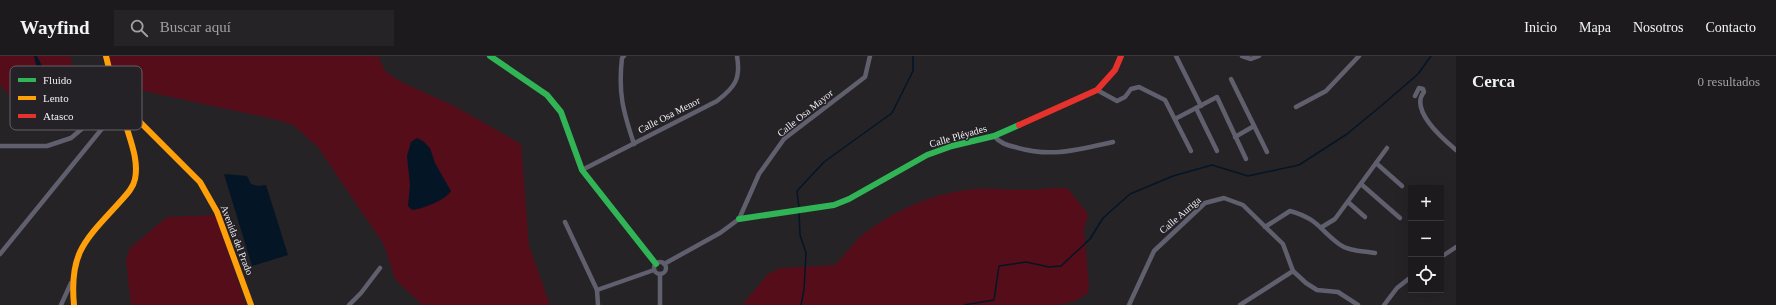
<!DOCTYPE html>
<html lang="es">
<head>
<meta charset="utf-8">
<style>
	:root { --surface:#1c1a1c; --page:#252325; --text:#f1f3f6; --muted:#a0a1a3; --line:#3a383b }
	body { margin:0; font-family:Georgia,serif; background:var(--page); color:var(--text) }
	.controls { position:absolute; right:12px; bottom:12px; display:grid; overflow:hidden; border-radius:0px; box-shadow:0 4px 16px #0002 }
	.controls button { width:36px; height:36px; display:grid; place-items:center; padding:0; border:0; border-bottom:1px solid var(--line); background:var(--surface); color:var(--text); font:20px sans-serif }
	.list { margin:0; padding:0; list-style:none }
	h2 { display:flex; justify-content:space-between; align-items:center; height:52px; margin:0; padding:0 16px; font-size:17px }
	h2 small { font-size:13px; font-weight:400; color:var(--muted) }
	.icon { flex:none; width:22px; height:22px; fill:none; stroke:currentColor; stroke-width:2; stroke-linecap:round; stroke-linejoin:round }
	.map { position:relative; flex:none; width:1456px; height:249px; overflow:hidden }
	header { display:flex; align-items:center; gap:24px; box-sizing:border-box; height:56px; padding:0 20px; background:var(--surface); border-bottom:1px solid var(--line) }
	header strong { font-size:19px }
	nav { display:flex; gap:22px; margin-inline-start:auto; font-size:14px }
	.search { width:280px; height:36px; background:var(--page); display:flex; align-items:center; gap:10px; box-sizing:border-box; padding:0 14px; border-radius:0px; color:var(--muted); font-size:15px }
	main { display:flex }
	aside { flex:1; background:var(--surface) }
	.map>svg:first-child { display:block }
</style>
</head>
<body>
<header>
<strong>Wayfind</strong>
<div class="search"><svg class="icon" aria-label="search" viewBox="0 0 24 24"><circle cx="10" cy="10" r="6"/><path d="M15 15l6 6"/></svg>Buscar aquí</div>
<nav><a>Inicio</a><a>Mapa</a><a>Nosotros</a><a>Contacto</a></nav>
</header>
<main>
<div class="map">
<svg width="1456" height="249" viewBox="0 0 1456 249">
	<rect width="100%" height="100%" fill="#252326"/>
	<g fill="#550d19">
		<path d="M0,0h70l5,19 -5,17 -25,9 -6,-10 -24,10 -15,-16z"/>
		<path d="M109,0h269l7,15 14,10 55,25 67,38 8,102 21,59h-128l-27,-26 -11,-34 -66,-98 -25,-22 -15,-5 -139,-30 -8,-8 -16,-3z"/>
		<path d="M1050,132h17l21,26 -4,16 5,56 -1,7 -13,8 -16,4h-317l26,-31 12,-6 55,-3c11,-11 21,-27 34,-35 30,-22 71,-39 108,-41 24,-1 48,3 73,-1z"/>
		<path d="M215,159l31,90h-115l-5,-45 4,-12 37,-31z"/>
	</g>
	<g fill="#041526">
		<path d="M34,0h3c3,7 9,13 4,21l-2,-1z"/>
		<path d="M417,82l6,3 7,7 5,15 16,28c-5,9 -29,18 -39,19l-4,-4 2,-21 -3,-29 4,-14z"/>
		<path d="M224,118l23,2 4,8 7,2 8,-1 22,70 -36,11z"/>
	</g>
	<g fill="none" stroke-linecap="round" stroke-linejoin="round">
		<g stroke="#041526" stroke-width="1.5">
			<path d="M799,152l-2,-17 27,-29 68,-49 21,-42v-15"/>
			<path d="M799,156l1,23 6,18 -2,37 -3,15"/>
			<path d="M964,249l30,-5 5,-34 27,-4 23,5 12,-1 29,-27 13,-21 27,-24 43,-18 39,-11 36,11 51,-11 48,-31 34,-28 37,-32 13,-18"/>
		</g>
		<g stroke="#5f5f6e" stroke-width="4.5">
			<path d="M624,0l-2,2c-4,35 1,53 12,86"/>
			<path d="M1176,0l25,50"/>
			<path d="M1242,0l9,3 8,-3"/>
			<path d="M1231,23l36,73"/>
			<path d="M1097,34l20,11 8,-4 6,-8 8,-2 26,13 26,51"/>
			<path d="M1415,40l4,-8 4,1 1,3c-15,18 19,47 32,58"/>
			<path d="M1296,51l30,-16 33,-35"/>
			<path d="M1196,52l21,43"/>
			<path d="M1175,63l42,-22 29,62"/>
			<path d="M994,80c6,7 12,9 21,11 36,11 62,3 98,-5"/>
			<path d="M1235,81l19,-11"/>
			<path d="M0,90h47l24,-8 31,-26"/>
			<path d="M1376,107l26,23"/>
			<path d="M582,114l135,-69c18,-14 24,-22 20,-45"/>
			<path d="M1361,128l39,34"/>
			<path d="M1348,146l17,15"/>
			<path d="M565,166l32,68 1,15"/>
			<path d="M1265,171l25,-16c28,8 28,17 49,33 9,7 24,7 36,9"/>
			<path d="M1322,171l13,-8 52,-71"/>
			<path d="M0,198l109,-134"/>
			<path d="M1441,201l15,-10"/>
			<circle cx="660" cy="212" r="6"/>
			<path d="M664,208l56,-31 19,-14 20,-45 25,-35 81,-62 5,-21"/>
			<path d="M597,234l57,-20"/>
			<path d="M61,249l10,-22"/>
			<path d="M349,249l12,-12 19,-25"/>
			<path d="M660,249v-31"/>
			<path d="M1129,249l25,-54 51,-48 19,-5 19,7 40,39 10,27"/>
			<path d="M1240,249l53,-34 13,12 11,7 21,2 20,13"/>
			<path d="M1384,249l13,-17 14,-11"/>
		</g>
		<g stroke="#30b455" stroke-width="6">
			<path d="M490,0l57,39 14,17 21,58 74,94"/>
			<path d="M739,163l95,-14 15,-6 78,-44 25,-9 42,-10 25,-11"/>
		</g>
		<g stroke="#ff9f0a" stroke-width="6">
			<path d="M106,0l7,29"/>
			<circle cx="119" cy="48" r="19"/>
			<path d="M134,60l66,66 17,30 34,93"/>
			<path d="M74,249c-5,-52 11,-65 44,-101 7,-8 15,-15 17,-25 4,-19 -5,-39 -10,-57"/>
		</g>
		<path stroke="#e5322d" stroke-width="6" d="M1019,69l78,-35 18,-20 6,-14"/>
	</g>
	<g text-anchor="middle" dominant-baseline="central" stroke-width="3" stroke-linejoin="round" paint-order="stroke">
		<g font-size="10" fill="#f2eff3" stroke="#252227">
			<text transform="translate(805 57) rotate(-39)">Calle Osa Mayor</text>
			<text transform="translate(669 59) rotate(-27)">Calle Osa Menor</text>
			<text transform="translate(958 80) rotate(-16)">Calle Pléyades</text>
			<text transform="translate(1180 159) rotate(-41)">Calle Auriga</text>
			<text transform="translate(237 184) rotate(69)">Avenida del Prado</text>
		</g>
	</g>
	<rect x="10" y="10" width="132" height="64" rx="6" fill="#252227" stroke="#626064" stroke-width="1"/>
	<rect x="18" y="22" width="18" height="4" fill="#30b455"/>
	<rect x="18" y="40" width="18" height="4" fill="#ff9f0a"/>
	<rect x="18" y="58" width="18" height="4" fill="#e5322d"/>
	<g font-size="11" fill="#f2eff3">
		<text x="43" y="28">Fluido</text>
		<text x="43" y="46">Lento</text>
		<text x="43" y="64">Atasco</text>
	</g>
</svg>
<div class="controls">
<button>+</button>
<button>−</button>
<button><svg class="icon" aria-label="locate" viewBox="0 0 24 24"><circle cx="12" cy="12" r="6"/><path d="M12 2v4M12 18v4M2 12h4M18 12h4"/></svg></button>
</div>
</div>
<aside>
<h2>Cerca<small>0 resultados</small></h2>
<ul class="list">
</ul>
</aside>
</main>
</body>
</html>
